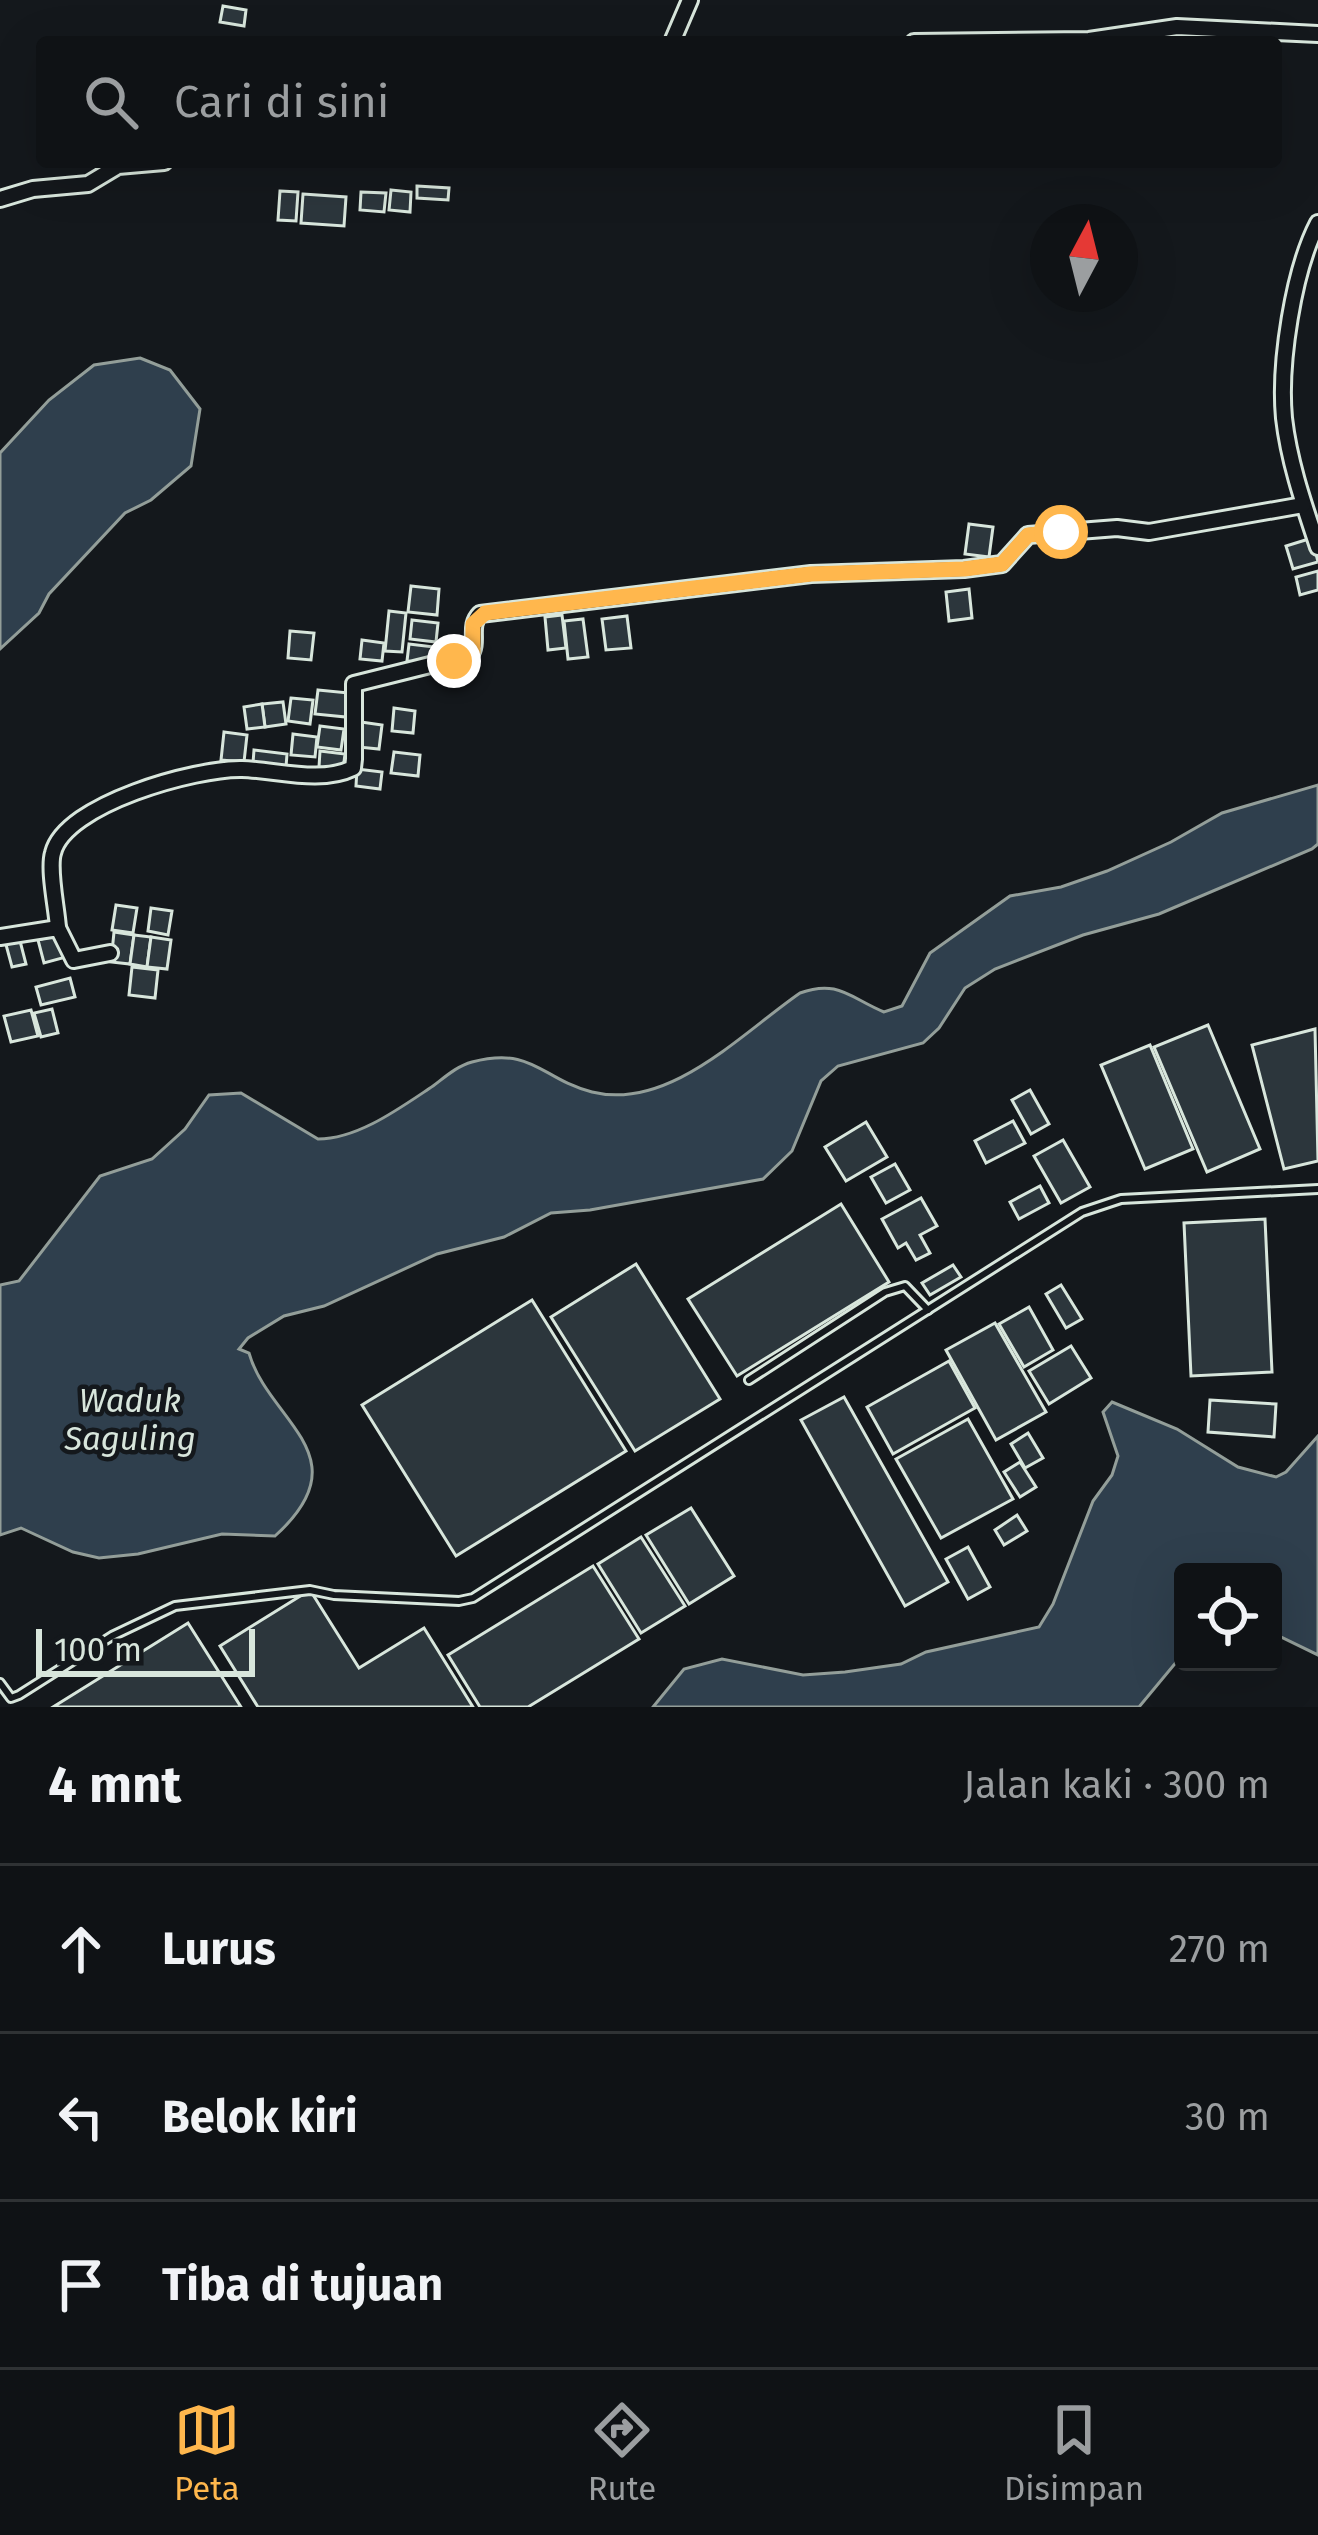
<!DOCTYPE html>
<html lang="id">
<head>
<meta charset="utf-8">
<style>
	:root { --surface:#0f1215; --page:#181b1e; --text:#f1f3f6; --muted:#9b9ea0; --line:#2f3234; --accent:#ffb74d }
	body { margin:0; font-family:"Fira Sans",sans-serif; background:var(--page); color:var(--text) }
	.controls { position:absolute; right:36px; bottom:36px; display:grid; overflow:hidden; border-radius:12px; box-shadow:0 12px 48px #0002 }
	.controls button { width:108px; height:108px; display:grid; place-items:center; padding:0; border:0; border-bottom:3px solid var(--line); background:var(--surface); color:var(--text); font:60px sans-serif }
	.compass { position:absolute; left:1030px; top:204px; width:108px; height:108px; border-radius:50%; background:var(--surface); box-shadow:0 12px 48px #0002; rotate:7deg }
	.scale { position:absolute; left:36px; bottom:30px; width:219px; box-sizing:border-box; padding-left:12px; border:6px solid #d8e6dc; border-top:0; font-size:33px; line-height:42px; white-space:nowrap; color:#d8e6dc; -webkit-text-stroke:9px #14181c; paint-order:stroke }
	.stop { position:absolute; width:36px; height:36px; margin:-27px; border:9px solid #ffb74d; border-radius:50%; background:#fff }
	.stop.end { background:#ffb74d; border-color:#fff; box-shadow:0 3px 12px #0008 }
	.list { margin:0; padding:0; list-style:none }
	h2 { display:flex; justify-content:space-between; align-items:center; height:156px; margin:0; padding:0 48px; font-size:51px }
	h2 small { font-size:39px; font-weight:400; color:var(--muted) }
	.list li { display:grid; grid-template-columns:78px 1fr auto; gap:36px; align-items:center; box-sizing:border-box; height:168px; padding:0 48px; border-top:3px solid var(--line) }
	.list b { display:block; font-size:45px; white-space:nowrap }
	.list em { font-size:39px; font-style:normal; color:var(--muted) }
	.icon { flex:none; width:66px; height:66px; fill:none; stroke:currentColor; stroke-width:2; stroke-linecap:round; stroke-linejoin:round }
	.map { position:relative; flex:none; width:1318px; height:1707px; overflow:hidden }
	.search { position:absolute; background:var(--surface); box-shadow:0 12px 48px #0002; left:36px; right:36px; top:36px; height:132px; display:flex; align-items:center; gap:30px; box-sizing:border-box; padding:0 42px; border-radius:12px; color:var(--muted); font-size:45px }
	.sheet { height:660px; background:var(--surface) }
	nav { display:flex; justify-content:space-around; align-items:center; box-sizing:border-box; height:168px; border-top:3px solid var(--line); background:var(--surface); font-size:33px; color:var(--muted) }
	nav a { display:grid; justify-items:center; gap:6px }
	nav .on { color:var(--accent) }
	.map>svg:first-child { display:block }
</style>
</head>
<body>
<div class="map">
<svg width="1318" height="1707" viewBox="0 0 1318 1707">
	<rect width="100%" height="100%" fill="#14181c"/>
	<g fill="#2f3f4d" stroke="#939e99" stroke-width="3">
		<path d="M140,358l30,12 30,39 -9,57 -40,34 -26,13 -76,81 -10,19 -39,36v-196l49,-53 45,-35z"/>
		<path d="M1318,785v59l-6,5 -153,65 -76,21 -88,34 -30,19 -26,40 -16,15 -85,23 -17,15 -29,70 -29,28 -173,31 -39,3 -47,24 -67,17 -113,52 -40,10 -36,22 -9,11 10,4c19,68 115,103 26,183l-53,-2 -84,20 -39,4 -26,-6 -52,-24 -21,7v-250l19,-4 81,-105 52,-17 33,-30 24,-34 32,-2 77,46c40,0 82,-31 115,-53 12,-9 24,-20 39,-24 61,-16 69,17 120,30 77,19 150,-59 208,-99 38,-14 50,5 84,19l18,-6 28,-53 80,-57 51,-9 46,-16 64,-29 51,-29z"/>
		<path d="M1112,1402l65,27 61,38 38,10 10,-5 32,-36v219l-45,-22v-61h-90v82l-44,53h-486l31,-38 38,-10 81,16 42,-3 56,-8 25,-12 113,-25 14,-23 40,-103 19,-26 6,-19 -15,-44z"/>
	</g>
	<g fill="#2c363c" stroke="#d8e6dc" stroke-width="3">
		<path d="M223,6l23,4 -2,16 -24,-4z"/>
		<path d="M417,186l32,2 -1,12 -31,-2z"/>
		<path d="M391,190l20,2 -1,20 -21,-2z"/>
		<path d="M280,191l18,1 -2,29 -18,-1z"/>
		<path d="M361,192l25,1 -2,19 -24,-2z"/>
		<path d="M303,194l43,3 -2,29 -43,-3z"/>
		<path d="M969,524l24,3 -4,30 -24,-3z"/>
		<path d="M1312,538l6,24 -25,7 -7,-23z"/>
		<path d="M1318,571v19l-18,5 -4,-18z"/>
		<path d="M411,586l28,3 -2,26 -29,-3z"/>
		<path d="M969,589l3,29 -23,3 -3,-29z"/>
		<path d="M389,611l17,2 -4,39 -17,-1z"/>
		<path d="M562,615l4,33 -18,2 -3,-33z"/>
		<path d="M627,616l4,32 -25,2 -4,-31z"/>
		<path d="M583,619l5,38 -20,2 -4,-38z"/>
		<path d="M412,620l26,3 -2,19 -26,-3z"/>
		<path d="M290,631l24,2 -3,27 -23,-2z"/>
		<path d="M362,640l22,3 -2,18 -22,-2z"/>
		<path d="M409,644l25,3 -2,17 -25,-3z"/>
		<path d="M318,690l31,3 -3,24 -31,-3z"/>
		<path d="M291,698l22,2 -3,24 -22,-3z"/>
		<path d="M283,702l3,22 -21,3 -3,-23z"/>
		<path d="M262,704l3,23 -18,2 -3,-22z"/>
		<path d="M394,708l21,3 -2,22 -21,-2z"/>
		<path d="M361,722l21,3 -3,24 -21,-2z"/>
		<path d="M320,726l24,3 -3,21 -24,-3z"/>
		<path d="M224,732l23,3 -3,27 -23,-2z"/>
		<path d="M293,734l24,3 -2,20 -24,-2z"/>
		<path d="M254,750l33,4 -1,13 -33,-4z"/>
		<path d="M320,751l25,3 -2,16 -24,-3z"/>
		<path d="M394,752l26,3 -2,21 -27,-3z"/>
		<path d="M357,769l25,3 -2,17 -24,-3z"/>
		<path d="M116,905l21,3 -4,25 -21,-3z"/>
		<path d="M151,908l21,3 -4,24 -20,-4z"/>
		<path d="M114,932l20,3 -4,29 -19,-2z"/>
		<path d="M60,934l6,23 -22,6 -6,-23z"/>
		<path d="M134,935l17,2 -4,30 -17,-3z"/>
		<path d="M19,937l7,27 -14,3 -7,-26z"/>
		<path d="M151,937l20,3 -4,29 -20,-2z"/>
		<path d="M132,967l26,3 -3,28 -26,-3z"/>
		<path d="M70,978l5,19 -34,8 -5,-18z"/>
		<path d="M52,1009l6,24 -17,4 -7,-24z"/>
		<path d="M31,1010l7,26 -27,6 -7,-26z"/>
		<path d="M1208,1025l52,124 -53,23 -53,-125z"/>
		<path d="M1315,1029l3,132 -34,8 -32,-124z"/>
		<path d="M1150,1045l43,104 -48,20 -44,-104z"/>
		<path d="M1030,1090l19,34 -18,10 -19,-34z"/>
		<path d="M1013,1121l12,22 -39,20 -11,-22z"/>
		<path d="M866,1122l21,35 -41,24 -21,-34z"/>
		<path d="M1063,1140l27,47 -29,16 -27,-47z"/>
		<path d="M895,1164l15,26 -24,13 -15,-26z"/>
		<path d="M1040,1186l9,17 -30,16 -9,-17z"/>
		<path d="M921,1198l16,28 -17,9 10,18 -14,7 -10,-17 -8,5 -16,-29z"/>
		<path d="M841,1204l48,78 -152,94 -49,-77z"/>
		<path d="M1265,1219l7,153 -81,4 -7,-153z"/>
		<path d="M636,1264l84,135 -85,52 -84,-134z"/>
		<path d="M953,1265l8,12 -31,18 -8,-12z"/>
		<path d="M1061,1285l21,34 -16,9 -20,-34z"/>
		<path d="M532,1300l94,151 -170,105 -94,-151z"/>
		<path d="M1029,1307l24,43 -29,17 -25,-43z"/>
		<path d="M995,1323l51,89 -50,28 -50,-90z"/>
		<path d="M1071,1346l20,32 -42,26 -20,-33z"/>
		<path d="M949,1361l26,47 -82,46 -26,-47z"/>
		<path d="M844,1397l104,185 -43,24 -104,-186z"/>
		<path d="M1210,1400l66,4 -2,33 -66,-5z"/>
		<path d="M968,1419l45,80 -72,39 -45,-79z"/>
		<path d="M1028,1433l15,25 -18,10 -14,-24z"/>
		<path d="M1020,1462l16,25 -16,10 -16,-25z"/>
		<path d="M691,1508l43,68 -45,28 -43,-69z"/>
		<path d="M1017,1515l10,16 -23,14 -9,-15z"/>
		<path d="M641,1537l44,69 -44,27 -43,-69z"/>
		<path d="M968,1547l22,40 -22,12 -22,-40z"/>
		<path d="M593,1566l46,73 -111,68h-48l-32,-52z"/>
		<path d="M310,1590l49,78 65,-40 49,79h-215l-38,-61z"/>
		<path d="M188,1623l53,84h-188z"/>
	</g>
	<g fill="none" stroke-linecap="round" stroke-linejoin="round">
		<g stroke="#d8e6dc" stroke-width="12">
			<g id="lane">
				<path d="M749,1380l136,-88 20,-6 23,24"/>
				<path d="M0,1683l11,15 8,-3 93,-59 63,-30 135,-16 24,5 125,6 14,-3 609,-386 39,-13 197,-10"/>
			</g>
		</g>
		<g stroke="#d8e6dc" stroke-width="20">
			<g id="street">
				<path d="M672,42l18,-42"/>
				<path d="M914,42l175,-2 88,-13 141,7"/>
				<path d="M0,199l33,-10 55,-5 30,-18 46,-4"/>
				<path d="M1318,223c-25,48 -39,141 -34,195 5,44 20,87 34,129"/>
				<path d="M58,928c-1,-19 -10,-58 -5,-75 12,-49 143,-85 189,-84 35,1 78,15 111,-1l1,-9v-75l116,-29c9,-13 -2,-29 10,-41l331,-40 153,-5 38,-5 26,-29 89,-7 32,4 154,-27"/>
				<path d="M0,937l58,-9 16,32 36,-7"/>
			</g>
		</g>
		<use href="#lane" stroke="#14181c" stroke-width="6"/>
		<use href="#street" stroke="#14181c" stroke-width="14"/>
	</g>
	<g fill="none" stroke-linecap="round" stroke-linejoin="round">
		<path stroke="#ffb74d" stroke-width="15" d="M454,661l19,-9v-28l12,-11 326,-39 153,-5 38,-5 26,-29 33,-3"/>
	</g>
	<g text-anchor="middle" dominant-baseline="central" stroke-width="9" stroke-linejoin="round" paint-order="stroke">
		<g font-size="33" font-style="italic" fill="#d8e6dc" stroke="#14181c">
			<text x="130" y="1401">Waduk<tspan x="130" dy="38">Saguling</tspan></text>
		</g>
	</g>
</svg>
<div class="controls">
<button><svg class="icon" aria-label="locate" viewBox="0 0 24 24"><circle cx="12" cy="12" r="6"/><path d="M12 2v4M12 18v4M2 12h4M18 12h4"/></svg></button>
</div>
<svg class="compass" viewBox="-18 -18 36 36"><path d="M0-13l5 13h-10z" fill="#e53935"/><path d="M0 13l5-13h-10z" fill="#9b9ea0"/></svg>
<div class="scale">100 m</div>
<div class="stop" style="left:1061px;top:532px"></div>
<div class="stop end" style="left:454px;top:661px"></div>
<div class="search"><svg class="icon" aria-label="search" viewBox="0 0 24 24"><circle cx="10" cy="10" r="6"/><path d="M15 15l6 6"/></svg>Cari di sini</div>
</div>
<section class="sheet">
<h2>4 mnt<small>Jalan kaki · 300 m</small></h2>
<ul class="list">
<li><svg class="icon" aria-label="ahead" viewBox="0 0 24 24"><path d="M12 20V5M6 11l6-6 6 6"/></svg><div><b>Lurus</b></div><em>270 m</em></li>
<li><svg class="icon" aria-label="left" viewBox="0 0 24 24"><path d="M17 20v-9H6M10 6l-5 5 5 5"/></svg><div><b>Belok kiri</b></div><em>30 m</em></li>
<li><svg class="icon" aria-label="arrive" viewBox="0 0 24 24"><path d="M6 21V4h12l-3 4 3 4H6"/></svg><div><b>Tiba di tujuan</b></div></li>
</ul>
</section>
<nav>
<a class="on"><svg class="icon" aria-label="map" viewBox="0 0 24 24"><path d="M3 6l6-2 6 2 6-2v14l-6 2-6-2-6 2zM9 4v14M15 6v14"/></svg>Peta</a>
<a><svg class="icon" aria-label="directions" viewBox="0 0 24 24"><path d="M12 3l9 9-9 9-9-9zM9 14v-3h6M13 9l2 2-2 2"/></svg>Rute</a>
<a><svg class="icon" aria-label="saved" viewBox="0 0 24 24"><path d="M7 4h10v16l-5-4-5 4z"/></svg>Disimpan</a>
</nav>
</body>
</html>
